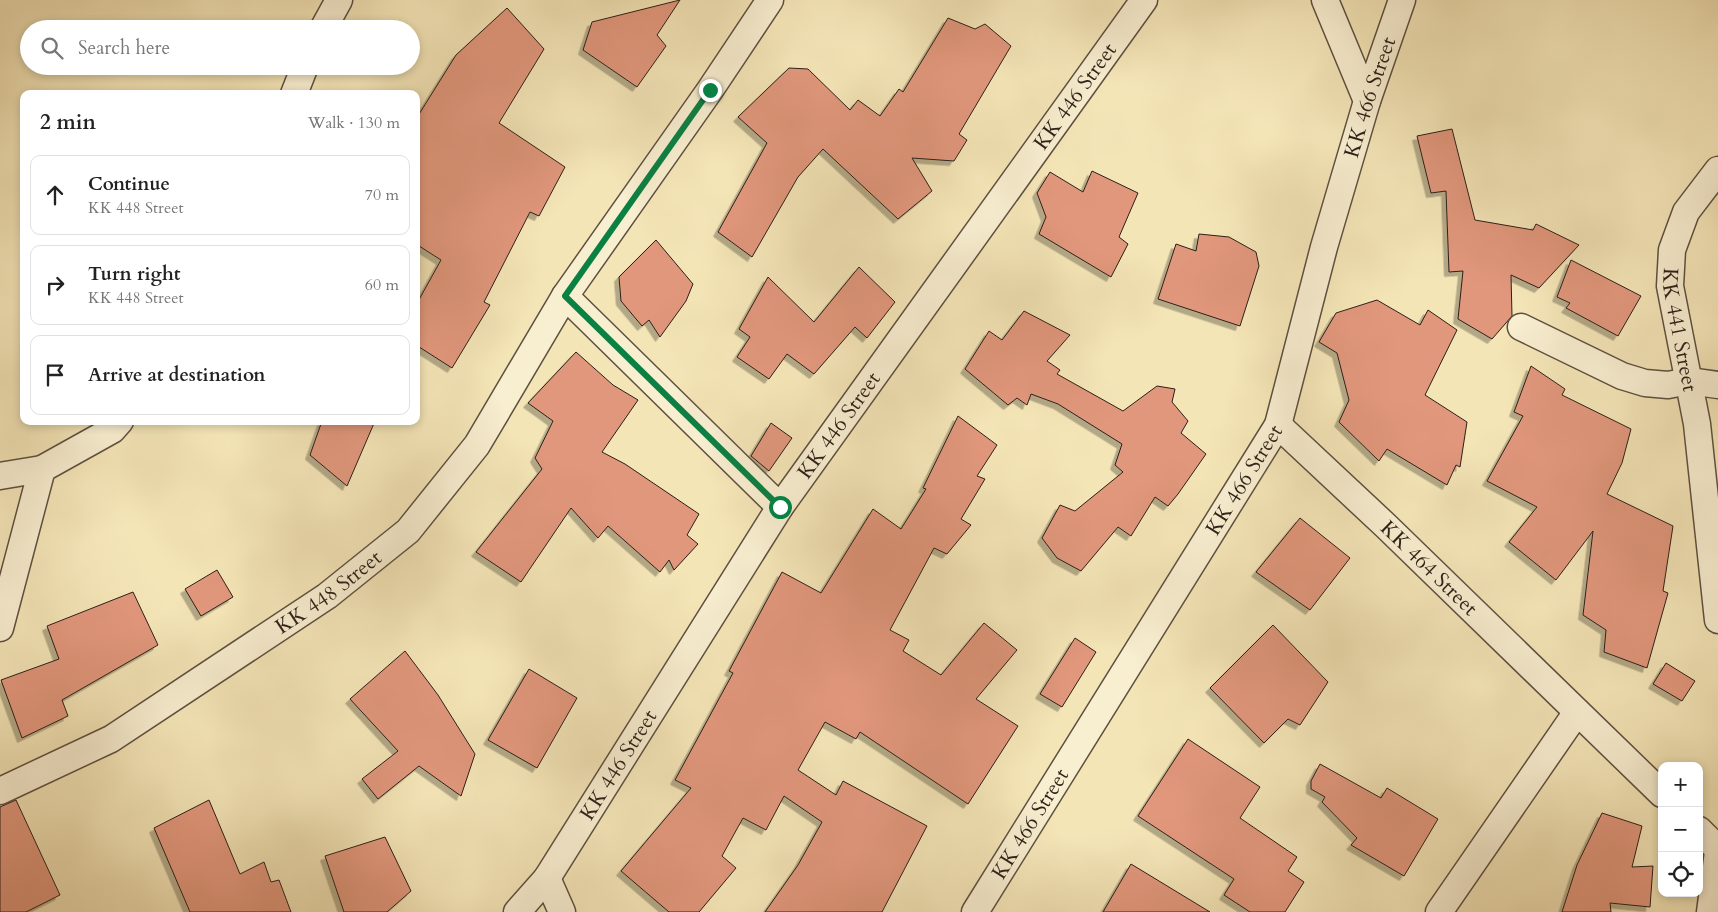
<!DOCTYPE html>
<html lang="en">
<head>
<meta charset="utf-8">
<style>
	:root { --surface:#fff; --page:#f6f6f6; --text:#222; --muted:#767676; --line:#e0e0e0 }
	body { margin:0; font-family:Cardo,serif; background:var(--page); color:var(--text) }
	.controls { position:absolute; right:15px; bottom:15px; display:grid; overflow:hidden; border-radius:10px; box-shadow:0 2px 8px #0003 }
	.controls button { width:45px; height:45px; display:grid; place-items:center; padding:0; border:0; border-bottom:1px solid var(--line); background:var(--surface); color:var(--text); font:25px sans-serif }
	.stop { position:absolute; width:15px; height:15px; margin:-11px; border:4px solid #0b8043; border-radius:50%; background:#fff }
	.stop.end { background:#0b8043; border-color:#fff; box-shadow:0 1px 5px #0008 }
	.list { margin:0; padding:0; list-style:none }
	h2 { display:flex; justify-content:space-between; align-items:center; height:65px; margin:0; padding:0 20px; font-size:21px }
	h2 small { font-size:16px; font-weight:400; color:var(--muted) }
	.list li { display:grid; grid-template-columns:32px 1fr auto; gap:15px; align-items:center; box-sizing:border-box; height:80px; margin:0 10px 10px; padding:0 10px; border:1px solid var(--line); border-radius:10px }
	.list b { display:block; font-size:19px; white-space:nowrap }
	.list p { margin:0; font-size:16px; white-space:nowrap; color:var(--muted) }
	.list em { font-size:16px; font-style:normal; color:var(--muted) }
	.icon { flex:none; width:28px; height:28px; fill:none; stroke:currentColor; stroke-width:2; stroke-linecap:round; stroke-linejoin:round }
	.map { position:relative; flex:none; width:1718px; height:912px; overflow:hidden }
	.search { position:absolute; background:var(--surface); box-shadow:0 2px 8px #0003; left:20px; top:20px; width:400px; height:55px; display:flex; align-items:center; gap:12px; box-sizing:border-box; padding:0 18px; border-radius:28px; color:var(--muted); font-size:19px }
	.panel { position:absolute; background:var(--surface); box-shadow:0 2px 8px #0003; left:20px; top:90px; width:400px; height:335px; border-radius:10px }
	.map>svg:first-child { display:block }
</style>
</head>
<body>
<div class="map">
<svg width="1718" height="912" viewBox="0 0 1718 912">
	<defs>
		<filter id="shadow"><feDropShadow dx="-4.5" dy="4.5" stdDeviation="0" flood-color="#0004"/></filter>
	</defs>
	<rect width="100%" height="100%" fill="#f4e5b7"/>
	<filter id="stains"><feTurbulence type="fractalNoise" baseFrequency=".004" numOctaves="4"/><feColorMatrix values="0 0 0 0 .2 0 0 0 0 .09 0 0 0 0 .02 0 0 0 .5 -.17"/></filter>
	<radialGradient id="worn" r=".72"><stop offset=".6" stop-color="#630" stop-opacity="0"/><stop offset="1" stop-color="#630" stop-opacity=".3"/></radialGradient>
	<g fill="#e1977c" stroke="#2c1f18" filter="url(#shadow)">
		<path d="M680,0l-23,35 9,11 -29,41 -54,-37 9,-28z"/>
		<path d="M507,8l37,41 -45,74 66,44 -26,49 -9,-4 -46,90 6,3 -38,63 -36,-23v-40l25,-45 -25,-16v-125l40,-64z"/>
		<path d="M948,18l27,11 10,-5 26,22 -52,88 8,6 -13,21 -42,-3 20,33 -34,28 -75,-70 -25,28 -46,80 -34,-25 49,-89 -29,-26 51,-49 19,1 42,41 8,-10 22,16 19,-27 4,3z"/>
		<path d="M1452,129l23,91 58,10 3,-6 43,21 -40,43 -28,-13 1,41 -20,23 -34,-20 5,-48 -14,1 -3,-81 -15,2 -14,-57z"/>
		<path d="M1092,171l46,22 -19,44 9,7 -17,33 -72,-43 7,-17 -9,-24 13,-21 33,20z"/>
		<path d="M1199,234l30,3 27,15 3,14 -19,60 -82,-27 18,-55 20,7z"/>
		<path d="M656,240l37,44 -7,17 -26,36 -11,-17 -7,6 -21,-25 -2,-24z"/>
		<path d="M1571,260l70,36 -23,40 -52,-28 4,-5 -13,-6z"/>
		<path d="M859,267l36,35 -28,36 -12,-11 -41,47 -27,-20 -18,25 -32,-22 13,-20 -11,-8 29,-52 46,45z"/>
		<path d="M1377,300l43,25 8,-15 29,20 -32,65 42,27 -7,45 -4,-2 -9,20 -60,-36 -8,12 -40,-39 10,-22 -12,-47 -18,-11 17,-29z"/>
		<path d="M1024,311l46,24 -23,26 13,9 -3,4 66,37 34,-25 18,3 -3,13 16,19 -7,12 25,21 -28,40 -10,12 -13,-9 -24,39 -13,-9 -37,44 -24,-13 -15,-20 18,-33 15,6 48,-39 -8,-7 7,-21 -64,-40 -27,-10 -4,11 -10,-7 -9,7 -43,-36 24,-38 13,9z"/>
		<path d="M576,352l37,33 25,15 -36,52 23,12 74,50 -12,21 11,9 -24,26 -5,-10 -9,12 -52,-46 -10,12 -27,-30 -50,74 -45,-30 66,-83 -7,-11 18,-37 -25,-18z"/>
		<path d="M1531,366l34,23 -3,6 69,34 -9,34 -15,31 66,32 -10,65 5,2 -21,75 -43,-16 2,-22 -23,-15 10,-84 -37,49 -47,-38 28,-35 -50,-26 36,-65 -9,-4z"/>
		<path d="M958,416l39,29 -20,31 8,3 -24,40 10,6 -24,29 -13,-6 -44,82 19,10 -6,11 38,24 43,-52 33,27 -41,49 42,27 -50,78 -108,-72 -4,7 -31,-17 -27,48 38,25 7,-14 84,45 -45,86h-117l33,-47 24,-43 -38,-26 -18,34 -23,-12 -21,38 14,12 -37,44h-30l-48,-41 70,-83 -16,-8 58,-107 -4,-2 53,-99 39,21 52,-84 28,20 25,-40 -3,-1z"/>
		<path d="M322,421h53l-28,65 -37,-31z"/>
		<path d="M771,423l21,15 -23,33 -18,-15z"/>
		<path d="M1300,518l50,40 -40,52 -54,-38z"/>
		<path d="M217,570l16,27 -32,19 -16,-27z"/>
		<path d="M133,592l25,53 -96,55 6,16 -46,22 -21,-58 58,-21 -12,-33z"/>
		<path d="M1273,625l55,57 -28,43 -12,-6 -24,24 -54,-55z"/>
		<path d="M1075,638l21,14 -34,55 -22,-13z"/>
		<path d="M405,651l33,44 37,59 -14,42 -42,-30 -41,33 -16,-20 36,-28 -48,-52z"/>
		<path d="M1666,663l29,18 -13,20 -29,-17z"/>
		<path d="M529,669l48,29 -40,70 -49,-28z"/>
		<path d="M1188,739l72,48 -20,31 57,39 -9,14 16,11 -19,30h-35l-26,-17 10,-16 -96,-63z"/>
		<path d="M1320,764l61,34 6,-10 51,31 -34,57 -53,-31 6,-7 -35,-36 3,-5 -14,-8v-8z"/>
		<path d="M16,800l44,95 -34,17h-26v-105z"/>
		<path d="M209,800l31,74 24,-12 7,20 8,-2 12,32h-101l-36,-84z"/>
		<path d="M1602,813l40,13 -10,41 21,-1 -3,41 -40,-4 1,9h-49l15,-47z"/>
		<path d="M385,837l26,54 -24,21h-43l-19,-56z"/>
		<path d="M1131,864l79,48h-107z"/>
	</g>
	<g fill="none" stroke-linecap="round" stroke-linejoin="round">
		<g stroke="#5e5040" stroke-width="29">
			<g id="street">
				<path d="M1325,0l42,101"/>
				<path d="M323,29l16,-29"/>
				<path d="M294,94l11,-28"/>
				<path id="s1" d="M1718,170l-32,42 -14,38 -2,36 27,138 21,196"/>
				<path d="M565,296l215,211"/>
				<path d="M1521,327l101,49 23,7 23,2 21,-4 29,4"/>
				<path id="s2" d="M1278,425l108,101 276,268"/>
				<path d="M0,476l42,-7"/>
				<path d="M0,628l42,-159 70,-39 8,-9"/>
				<path id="s3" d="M0,791l111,-52 216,-143 81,-65 69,-86 88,-149 145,-206 60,-90"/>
				<path d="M1699,830l19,19"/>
				<path d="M547,878l15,34"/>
				<path id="s4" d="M517,912l30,-34 233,-371 364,-507"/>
				<path id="s5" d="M975,912l303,-487 46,-178 43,-146 35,-101"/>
				<path d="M1439,912l138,-200"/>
				<path d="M1710,912l8,-60"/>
			</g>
		</g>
		<use href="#street" stroke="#f8eed0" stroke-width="26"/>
	</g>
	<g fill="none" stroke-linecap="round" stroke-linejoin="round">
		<path stroke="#0b8043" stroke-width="6" d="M710,90l-145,206 215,211"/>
	</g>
	<g text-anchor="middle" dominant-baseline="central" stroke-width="4.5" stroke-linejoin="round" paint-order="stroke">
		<g font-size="21" fill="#2c1f18" stroke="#f8eed0">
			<text stroke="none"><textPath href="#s4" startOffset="989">KK 446 Street</textPath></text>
			<text stroke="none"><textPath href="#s5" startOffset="914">KK 466 Street</textPath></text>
			<text stroke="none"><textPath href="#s1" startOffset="174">KK 441 Street</textPath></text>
			<text stroke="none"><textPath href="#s4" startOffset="584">KK 446 Street</textPath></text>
			<text stroke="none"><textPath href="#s5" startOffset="509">KK 466 Street</textPath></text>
			<text stroke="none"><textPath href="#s2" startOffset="208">KK 464 Street</textPath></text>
			<text stroke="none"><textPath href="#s3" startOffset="385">KK 448 Street</textPath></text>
			<text stroke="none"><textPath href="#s4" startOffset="179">KK 446 Street</textPath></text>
			<text stroke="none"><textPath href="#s5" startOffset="104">KK 466 Street</textPath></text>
		</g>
	</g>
	<rect width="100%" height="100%" filter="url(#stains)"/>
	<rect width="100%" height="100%" fill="url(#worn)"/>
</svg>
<div class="controls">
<button>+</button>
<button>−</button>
<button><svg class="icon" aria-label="locate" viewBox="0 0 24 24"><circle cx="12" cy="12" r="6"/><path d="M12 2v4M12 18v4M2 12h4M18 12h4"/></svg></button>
</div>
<div class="stop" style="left:780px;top:507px"></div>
<div class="stop end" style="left:710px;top:90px"></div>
<div class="search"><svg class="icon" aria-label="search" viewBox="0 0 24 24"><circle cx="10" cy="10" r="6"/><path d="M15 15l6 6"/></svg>Search here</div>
<section class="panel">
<h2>2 min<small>Walk · 130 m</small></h2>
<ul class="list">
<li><svg class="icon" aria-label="ahead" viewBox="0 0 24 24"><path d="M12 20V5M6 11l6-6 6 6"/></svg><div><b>Continue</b><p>KK 448 Street</p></div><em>70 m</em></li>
<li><svg class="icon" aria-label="right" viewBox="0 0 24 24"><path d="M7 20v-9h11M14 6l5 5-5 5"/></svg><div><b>Turn right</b><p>KK 448 Street</p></div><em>60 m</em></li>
<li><svg class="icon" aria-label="arrive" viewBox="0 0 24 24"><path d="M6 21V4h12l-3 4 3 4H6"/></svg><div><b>Arrive at destination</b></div></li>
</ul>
</section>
</div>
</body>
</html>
